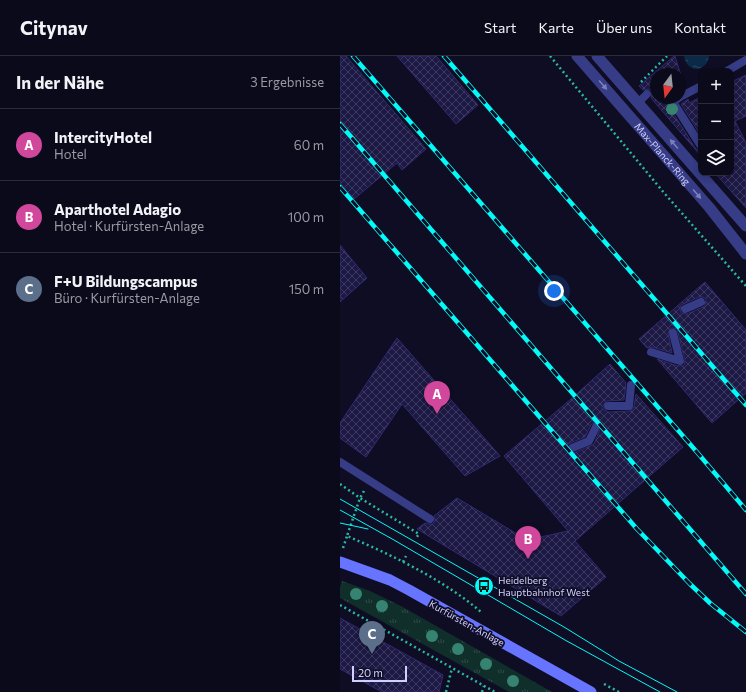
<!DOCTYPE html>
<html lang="de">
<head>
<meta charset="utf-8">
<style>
	:root { --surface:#0b0a1b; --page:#191828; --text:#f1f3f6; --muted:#9a9aa3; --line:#2b2b3a; --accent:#db2777 }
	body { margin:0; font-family:Commissioner,sans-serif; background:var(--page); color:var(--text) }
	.controls { position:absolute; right:12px; top:12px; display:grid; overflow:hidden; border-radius:8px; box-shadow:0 2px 6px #0003 }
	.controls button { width:36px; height:36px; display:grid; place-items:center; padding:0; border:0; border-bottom:1px solid var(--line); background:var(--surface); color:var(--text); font:20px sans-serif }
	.compass { position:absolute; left:310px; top:12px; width:36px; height:36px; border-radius:50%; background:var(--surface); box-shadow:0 2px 6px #0003; rotate:195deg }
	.scale { position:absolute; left:12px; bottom:10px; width:55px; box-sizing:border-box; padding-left:4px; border:2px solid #d0d0ff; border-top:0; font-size:11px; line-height:14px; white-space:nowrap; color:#d0d0ff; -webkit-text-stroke:3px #0f0d24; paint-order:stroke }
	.you { position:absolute; left:214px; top:235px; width:14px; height:14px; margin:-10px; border:3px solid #fff; border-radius:50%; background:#1a73e8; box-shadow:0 0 0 6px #1a73e833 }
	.badge { display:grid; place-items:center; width:26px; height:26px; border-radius:50%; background:var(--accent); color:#fff; font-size:13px; font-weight:700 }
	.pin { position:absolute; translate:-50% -33px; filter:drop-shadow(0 1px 2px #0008) }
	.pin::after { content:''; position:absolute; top:21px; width:14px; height:12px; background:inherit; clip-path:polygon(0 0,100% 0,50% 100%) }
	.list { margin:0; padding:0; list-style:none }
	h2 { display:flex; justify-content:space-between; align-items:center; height:52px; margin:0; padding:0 16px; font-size:17px }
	h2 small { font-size:13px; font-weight:400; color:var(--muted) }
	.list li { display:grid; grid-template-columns:26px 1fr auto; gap:12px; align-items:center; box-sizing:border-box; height:72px; padding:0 16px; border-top:1px solid var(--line) }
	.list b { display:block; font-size:15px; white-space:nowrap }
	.list p { margin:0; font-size:13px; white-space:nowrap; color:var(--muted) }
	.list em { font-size:13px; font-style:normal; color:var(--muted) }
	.icon { flex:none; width:22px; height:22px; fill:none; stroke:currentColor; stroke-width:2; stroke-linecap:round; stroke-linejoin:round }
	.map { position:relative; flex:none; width:406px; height:636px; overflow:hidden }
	header { display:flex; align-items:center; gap:24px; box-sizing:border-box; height:56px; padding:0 20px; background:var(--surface); border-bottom:1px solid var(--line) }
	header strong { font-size:19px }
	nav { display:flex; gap:22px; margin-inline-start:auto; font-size:14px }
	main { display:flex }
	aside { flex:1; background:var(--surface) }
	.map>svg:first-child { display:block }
</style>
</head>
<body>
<header>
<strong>Citynav</strong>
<nav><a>Start</a><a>Karte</a><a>Über uns</a><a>Kontakt</a></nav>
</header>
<main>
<aside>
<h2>In der Nähe<small>3 Ergebnisse</small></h2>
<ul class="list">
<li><span class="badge" style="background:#d1479c">A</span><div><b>IntercityHotel</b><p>Hotel</p></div><em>60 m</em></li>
<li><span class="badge" style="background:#d1479c">B</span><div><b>Aparthotel Adagio</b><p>Hotel · Kurfürsten-Anlage</p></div><em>100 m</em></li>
<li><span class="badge" style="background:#5c6f8a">C</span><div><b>F+U Bildungscampus</b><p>Büro · Kurfürsten-Anlage</p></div><em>150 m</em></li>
</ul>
</aside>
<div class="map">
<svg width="406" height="636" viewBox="0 0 406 636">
	<defs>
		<pattern id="grass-tufts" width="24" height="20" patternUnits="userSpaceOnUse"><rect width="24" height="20" fill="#102e2a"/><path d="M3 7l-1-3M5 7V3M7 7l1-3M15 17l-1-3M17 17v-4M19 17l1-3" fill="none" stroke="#324b4a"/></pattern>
		<pattern id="water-ripples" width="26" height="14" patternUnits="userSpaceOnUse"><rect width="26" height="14" fill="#0b2a4a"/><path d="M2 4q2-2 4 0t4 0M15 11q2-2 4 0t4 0" fill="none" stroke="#2e4865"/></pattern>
		<pattern id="building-cross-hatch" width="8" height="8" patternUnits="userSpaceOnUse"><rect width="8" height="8" fill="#1d1945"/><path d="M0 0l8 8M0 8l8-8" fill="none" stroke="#3d3961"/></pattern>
	</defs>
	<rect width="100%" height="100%" fill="#0f0d24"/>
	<path fill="url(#grass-tufts)" d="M2,525l28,10 31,15 151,86h-43l-169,-94v-11z"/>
	<path fill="url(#water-ripples)" d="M344,0h25v1c-4,16 -22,16 -25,-1z"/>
	<g fill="url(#building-cross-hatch)" stroke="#302a72" fill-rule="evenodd">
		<path d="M0,0h6l80,93 -24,21 -5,-7 -43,36 -14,-16z"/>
		<path d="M57,0h39l42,49 -22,19z"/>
		<path d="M334,0h1l10,32 -5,3v-17h-24v24h13l-1,4v3l28,44 5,2v5l-50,-58 1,-3 -1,-5 -3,-1 -5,1 -4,-4z"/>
		<path d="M406,19v41l-11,5 11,22v65l-31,-35h16v-91z"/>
		<path d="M361,41v39l-20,-32 7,-5 1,4z"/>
		<path d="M0,189l27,33 -27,24z"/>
		<path d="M365,226l41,48v63l-34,30 -55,-64 21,7 6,-1 1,-5 -8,-31 -5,-1 -4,4 4,21 -20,-6 -5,1 -8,-9zM359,241h3l4,2 -1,7 -18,8 -6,-1 -1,-4 1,-4z"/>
		<path d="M57,282l103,118 -35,20 -63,-72 -36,53 -26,-19v-15z"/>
		<path d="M270,308l16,19 -2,17 -18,1 -3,5v3l5,3 23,-1 3,-4 2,-13 47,53 -108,94 31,36 -45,39 -144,-87 8,-6 4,1h4l2,-4 -1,-4 23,-18 70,42 41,-9 -64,-75 67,-57zM255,366l5,2 1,3 -7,17 -20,9 -6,-1 -1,-4 1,-4 17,-7 6,-12z"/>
		<path d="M0,562l103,57 -4,17h-57l-42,-23z"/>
	</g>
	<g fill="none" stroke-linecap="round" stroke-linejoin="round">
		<g stroke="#2ab9a0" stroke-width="2.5" stroke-dasharray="2 3" stroke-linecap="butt">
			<path d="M210,0l115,138 81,92"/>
			<path d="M301,26l26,-26"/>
			<path d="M0,428l20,14 59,36 -3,4"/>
			<path d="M24,435l-4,7 -13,38c45,19 97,44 134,76"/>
			<path d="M3,492l4,-12"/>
			<path d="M63,506l3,-6"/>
			<path d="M0,549l155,87"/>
			<path d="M264,628l15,8"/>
			<path d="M106,636l6,-24"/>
			<path d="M142,636l2,-6"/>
		</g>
		<g stroke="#363c85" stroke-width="8">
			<path d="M387,15l19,-11"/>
			<path d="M340,41l21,-11"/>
			<path d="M339,42l-6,4 28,44"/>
			<path d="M298,47l9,-9"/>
			<path d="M345,253l16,-7"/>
			<path d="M311,296l29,9 -7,-28"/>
			<path d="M268,350h21l2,-21"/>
			<path d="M232,392l17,-7 7,-14"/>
			<path d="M0,406l90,57"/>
		</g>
		<g stroke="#363c85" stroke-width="11">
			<path id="s1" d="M237,0l132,151 37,47"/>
			<path d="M257,0l149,170"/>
		</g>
		<path stroke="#6774ff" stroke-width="11" d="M0,506l50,18 19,10 182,102"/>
		<g stroke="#00fbf8" stroke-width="1">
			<path d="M0,443l224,128 55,34 58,31"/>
			<path d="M0,454l54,30 171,100 95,52"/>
			<path d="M0,467l28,6"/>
		</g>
		<g stroke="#00fbf8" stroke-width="4.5">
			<g id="rail">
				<path d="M13,0l343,395 50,59"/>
				<path d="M104,0l302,349"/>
				<path d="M0,68l406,470"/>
				<path d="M0,131l297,342 53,55 20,19 36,29"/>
			</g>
		</g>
		<use href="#rail" stroke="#0f0d24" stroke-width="3" stroke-dasharray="9" stroke-linecap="butt"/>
	</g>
	<g fill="#378372">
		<circle cx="332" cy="53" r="6"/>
		<circle cx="16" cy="538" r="6"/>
		<circle cx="42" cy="550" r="6"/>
		<circle cx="92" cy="580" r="6"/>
		<circle cx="118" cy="593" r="6"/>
		<circle cx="146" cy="608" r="6"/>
		<circle cx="173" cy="625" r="6"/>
	</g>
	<defs><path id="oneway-solid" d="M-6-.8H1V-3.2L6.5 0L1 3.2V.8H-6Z"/></defs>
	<g fill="#7b7fbc">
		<use href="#oneway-solid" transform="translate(263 29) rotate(49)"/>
		<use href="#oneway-solid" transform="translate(334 88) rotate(-131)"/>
		<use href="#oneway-solid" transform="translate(357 138) rotate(49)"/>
	</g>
	<defs>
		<g id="bus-disc" transform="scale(1)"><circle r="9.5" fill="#00fbf8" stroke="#0f0d24"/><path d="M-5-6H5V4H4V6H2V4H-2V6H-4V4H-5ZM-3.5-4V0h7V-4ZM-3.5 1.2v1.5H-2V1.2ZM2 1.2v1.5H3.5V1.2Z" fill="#111"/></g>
	</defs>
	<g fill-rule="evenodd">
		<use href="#bus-disc" x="144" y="530"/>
	</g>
	<g text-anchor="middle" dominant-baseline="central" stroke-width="3.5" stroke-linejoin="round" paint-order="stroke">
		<g font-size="10" fill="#d0d0ff" stroke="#0f0d24">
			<text stroke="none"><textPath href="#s1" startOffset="130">Max-Planck-Ring</textPath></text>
			<text transform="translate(127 567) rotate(29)">Kurfürsten-Anlage</text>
		</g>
		<g font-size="10" fill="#d0d0ff" stroke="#0f0d24" text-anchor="start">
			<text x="158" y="524">Heidelberg<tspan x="158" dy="12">Hauptbahnhof West</tspan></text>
		</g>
	</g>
</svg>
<div class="controls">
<button>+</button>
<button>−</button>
<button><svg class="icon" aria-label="layers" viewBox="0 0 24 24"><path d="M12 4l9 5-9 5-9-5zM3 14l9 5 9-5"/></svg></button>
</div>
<svg class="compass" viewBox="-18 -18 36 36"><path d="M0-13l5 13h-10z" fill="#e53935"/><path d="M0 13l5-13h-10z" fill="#9a9aa3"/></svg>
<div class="scale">20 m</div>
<div class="you"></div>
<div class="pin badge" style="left:97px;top:358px;background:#d1479c">A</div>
<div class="pin badge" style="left:188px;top:503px;background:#d1479c">B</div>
<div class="pin badge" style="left:32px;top:598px;background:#5c6f8a">C</div>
</div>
</main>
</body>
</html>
